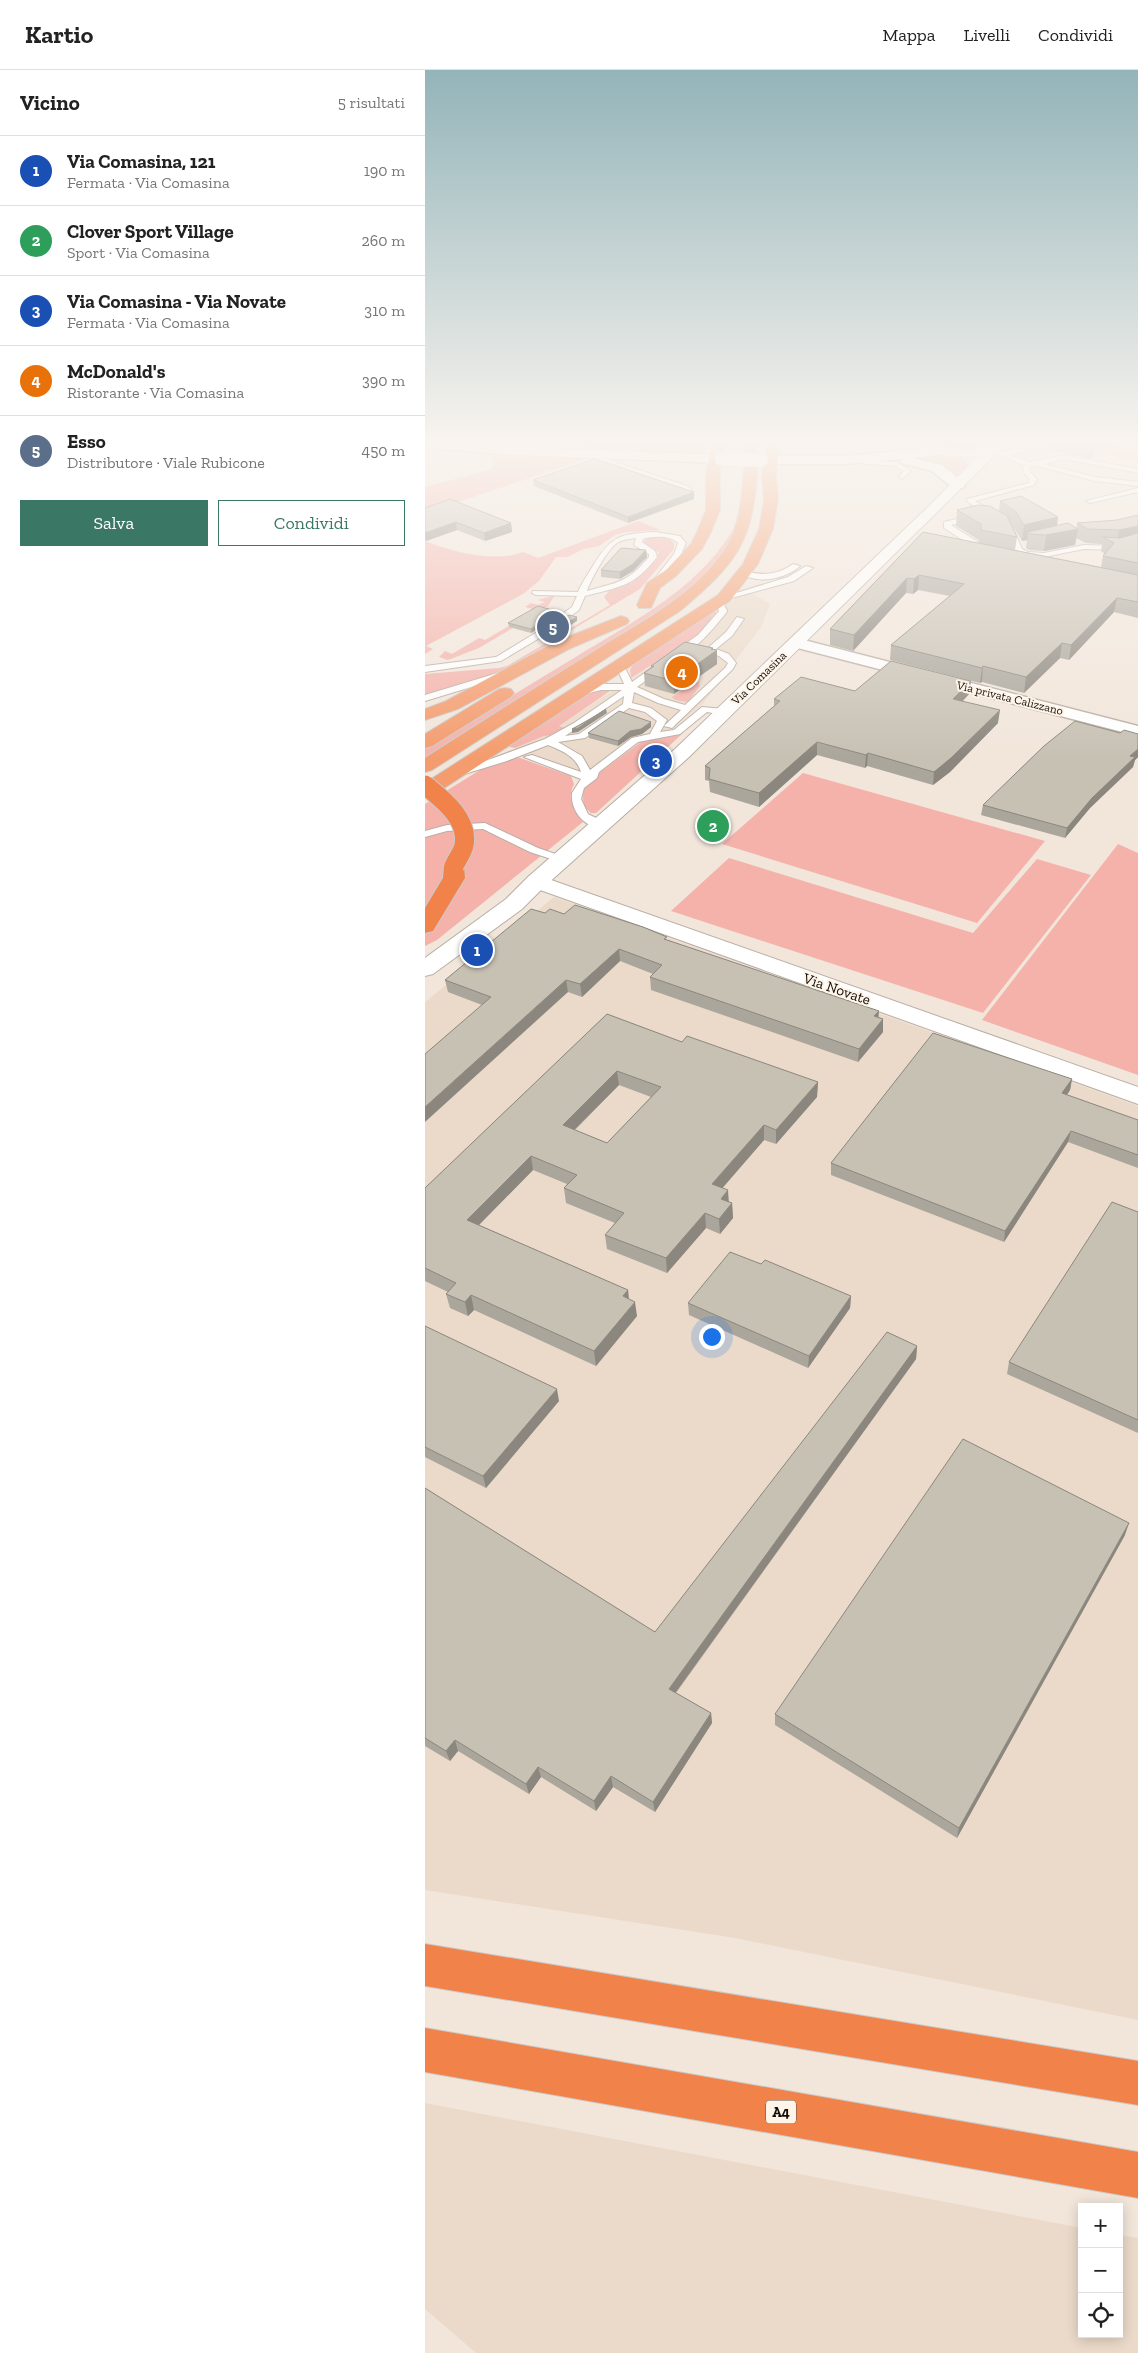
<!DOCTYPE html>
<html lang="it">
<head>
<meta charset="utf-8">
<style>
	:root { --surface:#fff; --page:#f2f2f2; --text:#222; --muted:#767676; --line:#e0e0e0; --accent:#3a7865 }
	body { margin:0; font-family:"Zilla Slab",serif; background:var(--page); color:var(--text) }
	.controls { position:absolute; right:15px; bottom:15px; display:grid; overflow:hidden; border-radius:0px; box-shadow:0 2px 12px #0003 }
	.controls button { width:45px; height:45px; display:grid; place-items:center; padding:0; border:0; border-bottom:1px solid var(--line); background:var(--surface); color:var(--text); font:25px sans-serif }
	.you { position:absolute; left:286px; top:1266px; width:18px; height:18px; margin:-12px; border:4px solid #fff; border-radius:50%; background:#1a73e8; box-shadow:0 0 0 8px #1a73e833 }
	.badge { display:grid; place-items:center; width:32px; height:32px; border-radius:50%; background:var(--accent); color:#fff; font-size:16px; font-weight:700 }
	.pin { position:absolute; translate:-50% -50%; border:2px solid #fff; box-shadow:0 1px 5px #0006 }
	.list { margin:0; padding:0; list-style:none }
	h2 { display:flex; justify-content:space-between; align-items:center; height:65px; margin:0; padding:0 20px; font-size:21px }
	h2 small { font-size:16px; font-weight:400; color:var(--muted) }
	.list li { display:grid; grid-template-columns:32px 1fr auto; gap:15px; align-items:center; box-sizing:border-box; height:70px; padding:0 20px; border-top:1px solid var(--line) }
	.list b { display:block; font-size:19px; white-space:nowrap }
	.list p { margin:0; font-size:16px; white-space:nowrap; color:var(--muted) }
	.list em { font-size:16px; font-style:normal; color:var(--muted) }
	.actions { display:flex; gap:10px; padding:15px 20px }
	.actions a { flex:1; padding:11px 0; border:1px solid var(--accent); border-radius:0px; text-align:center; font-size:18px; color:var(--accent) }
	.actions .main { background:var(--accent); color:#fff }
	.icon { flex:none; width:28px; height:28px; fill:none; stroke:currentColor; stroke-width:2; stroke-linecap:round; stroke-linejoin:round }
	.map { position:relative; flex:none; width:713px; height:2283px; overflow:hidden }
	header { display:flex; align-items:center; gap:30px; box-sizing:border-box; height:70px; padding:0 25px; background:var(--surface); border-bottom:1px solid var(--line) }
	header strong { font-size:24px }
	nav { display:flex; gap:28px; margin-inline-start:auto; font-size:18px }
	main { display:flex }
	aside { flex:1; background:var(--surface) }
	.map>svg:first-child { display:block }
</style>
</head>
<body>
<header>
<strong>Kartio</strong>
<nav><a>Mappa</a><a>Livelli</a><a>Condividi</a></nav>
</header>
<main>
<aside>
<h2>Vicino<small>5 risultati</small></h2>
<ul class="list">
<li><span class="badge" style="background:#1a4fb4">1</span><div><b>Via Comasina, 121</b><p>Fermata · Via Comasina</p></div><em>190 m</em></li>
<li><span class="badge" style="background:#2e9e5b">2</span><div><b>Clover Sport Village</b><p>Sport · Via Comasina</p></div><em>260 m</em></li>
<li><span class="badge" style="background:#1a4fb4">3</span><div><b>Via Comasina - Via Novate</b><p>Fermata · Via Comasina</p></div><em>310 m</em></li>
<li><span class="badge" style="background:#e8710a">4</span><div><b>McDonald's</b><p>Ristorante · Via Comasina</p></div><em>390 m</em></li>
<li><span class="badge" style="background:#5c6f8a">5</span><div><b>Esso</b><p>Distributore · Viale Rubicone</p></div><em>450 m</em></li>
</ul>
<div class="actions"><a class="main">Salva</a><a>Condividi</a></div>
</aside>
<div class="map">
<svg width="713" height="2283" viewBox="0 0 713 2283">
	<rect width="100%" height="100%" fill="#f2e6db"/>
	<g fill="#ebdac9">
		<path d="M326,523l19,11 -9,23 -60,79 -26,21 -39,17 -42,32 -79,-28 29,-12 11,-1 9,-7 -6,-2 139,-90 19,-24 25,-17z"/>
		<path d="M129,827l584,209v914l-403,-82 -310,-48v-888z"/>
		<path d="M0,2033l657,125v106h37v-99l19,3v115h-662l-51,-44z"/>
	</g>
	<g fill="#f4b2ab">
		<path d="M14,370h85c-16,13 -68,3 -89,1z"/>
		<path d="M140,370h143l-2,10 -16,4 -93,-4z"/>
		<path d="M500,370h62v2c-12,14 -48,6 -62,-2z"/>
		<path d="M662,370l51,9v12l-70,-14z"/>
		<path d="M52,381l113,7 -165,55v-26l67,-18 1,-4 -4,-12 -12,1z"/>
		<path d="M505,383l25,2 10,4 2,7 -11,9 -14,-9 -38,-10z"/>
		<path d="M318,416c0,9 1,21 -1,30 -10,42 -46,68 -78,94l-239,150v-11c50,-30 99,-61 149,-91 55,-34 122,-68 157,-125 8,-14 10,-32 12,-47z"/>
		<path d="M213,451l23,9 -35,2 -11,3 -16,11 -15,3 -17,8h-11l-17,24 -16,13 -97,52 7,3 -8,5v-113c28,11 70,22 98,11l15,6z"/>
		<path d="M232,467l13,2 4,4v6l-34,40 -135,81 -36,13 -44,12v-21l74,-6 8,-2 103,-61 -6,-8 5,-6 22,-8 27,-25v-6l-15,-10 6,-4z"/>
		<path d="M130,525l-7,11 -37,21 2,1 -34,20 -31,12 -9,-3 6,-6 7,3 27,-16 6,2 51,-30 -11,-3 6,-4 7,2 7,-3 -7,-2z"/>
		<path d="M288,542h3l-19,24 -66,42 -1,-8 4,-7z"/>
		<path d="M270,611l4,1 1,4 -12,16 -13,-2 -3,-3z"/>
		<path d="M188,619l-54,37 5,2 -9,7 -11,1 -29,12 -10,-2 84,-54z"/>
		<path d="M257,664l-86,79h-5c-11,-8 -9,-20 -4,-31l55,-41z"/>
		<path d="M95,688l51,18 3,8c-8,17 0,24 9,38l-146,118 -12,6v-142l68,-42 11,-3z"/>
		<path d="M378,703l242,68 -68,82 -255,-79z"/>
		<path d="M693,774l20,9v222l-156,-55z"/>
		<path d="M304,788l244,75 64,-74 54,16 -108,138 -312,-102z"/>
	</g>
	<g fill="none" stroke-linecap="round" stroke-linejoin="round">
		<g stroke="#b9aea4" stroke-width="2">
			<g id="service">
				<path d="M613,370h7l-14,9 -21,6 20,7 33,-7 75,14v4l-75,-14 -18,5 50,13 43,5v4l-43,-5 -58,-15h-7v6l7,7 -3,6 -59,16 18,11v4h-6l-20,-15v-2l62,-16 1,-4 -6,-6 -1,-8 -34,-16 3,-2 12,5 23,-5z"/>
				<path d="M669,370h12l32,6v4z"/>
				<path d="M163,383l102,34 2,4 -9,3 2,-5 -97,-34z"/>
				<path d="M424,389l48,3 14,9 -9,8 -3,-2 5,-6 -9,-5 -48,-4z"/>
				<path d="M713,418v4l-48,11 -4,-2z"/>
				<path d="M548,445h3v4l-25,6 27,17v4h-6l-28,-18v-6z"/>
				<path d="M580,454h6l11,25 6,3 16,1 40,-8 33,1 21,-5v4l-21,5 -33,-1 -40,8 -18,-1 -11,-6z"/>
				<path d="M230,462l25,4 6,7 -5,11 -25,34 -7,-2 25,-32 4,-11c-8,-8 -24,-7 -35,-4l-1,3 13,9 2,6c-23,30 -38,30 -72,39l-6,14 -36,26 -42,25 -76,11v-6l71,-9 41,-25 35,-25 5,-11 -41,-1 -4,-2 1,-2 45,1c4,-10 11,-19 16,-28 18,-29 27,-30 61,-32zM211,468l-2,7 15,9v3c-22,26 -31,25 -62,34 4,-12 20,-41 30,-48 6,-4 13,-4 19,-5z"/>
				<path d="M368,494l7,2c-14,13 -43,19 -59,7l4,-2c18,5 32,4 48,-7z"/>
				<path d="M381,496l7,2 -19,13 -70,19 -4,-2 68,-21z"/>
				<path d="M291,530h6l5,11 -1,2c-10,12 -35,45 -52,43v-4l24,-17 21,-24z"/>
				<path d="M312,547l7,2 -12,17 -16,13 13,5 7,9 -3,6 -61,59 -8,-2 17,-16 -23,-7 -24,-11 -2,11 19,5 16,12 -7,12 14,-2 28,-23 22,2 5,3 -5,3 -17,-3 -27,22 -42,8 -39,30 -2,6 -13,10 -3,11 7,15 18,9v4c-20,4 -36,-16 -34,-34l9,-14 -57,-22 8,-2 49,17c-5,-16 -19,-21 -33,-27l-41,16 -49,15 -5,-3 92,-34 29,-16 48,-33h-21l-20,5 -4,-3 24,-8h23l-8,-18 1,-2h6l9,18 25,-18h6v4l-26,19 27,12 21,6 40,-37 3,-5 -9,-7 -23,-7 4,-3 8,2 18,-16zM199,626l-1,8 -44,30 -14,2zM204,638l16,4 12,9 -7,13 -18,4 -42,32 -8,-14 -24,-14 27,-4z"/>
				<path d="M76,602l4,3 -1,2 -79,24v-6z"/>
				<path d="M60,753l53,25 29,10 1,2 -5,3 -33,-11 -47,-23 -36,2 -22,6v-6l22,-6z"/>
			</g>
		</g>
		<g stroke="#b9aea4" stroke-width="3">
			<g id="minor">
				<path d="M0,370l95,7 202,8 6,4 -6,4 -202,-8 -95,-7z"/>
				<path d="M519,377l6,4 -2,3 -36,4 30,7 21,17 2,3 -2,3h-10l-21,-17 -30,-8 -1,-4 -55,5h-85l-6,-4 6,-4h85z"/>
				<path d="M371,568l342,88v10l-348,-90 -2,-3 2,-3z"/>
			</g>
		</g>
		<g stroke="#b9aea4" stroke-width="2">
			<path id="tertiary" d="M112,805l601,212v17l-609,-218 -3,-5 3,-5z"/>
		</g>
		<g stroke="#b9aea4" stroke-width="2">
			<path id="secondary" d="M482,370c21,0 40,10 63,9 11,-1 19,-6 30,-9l6,4 -317,313 -144,129 -23,23 -89,65 -8,2v-18l81,-59 23,-23 146,-127 255,-244 48,-49c-18,2 -60,0 -71,-16z"/>
		</g>
		<g stroke="#cbcac9" stroke-width="2">
			<g id="trunk">
				<path d="M289,370h12l-6,29v41l-9,22 -9,17 -26,27 -16,12 -9,20h-12l-2,-3 10,-22 19,-13 25,-26 6,-12 9,-22v-41z"/>
				<path d="M321,370h12l-2,15 -5,1 -7,-4z"/>
				<path d="M342,370h12l-3,36 2,24 -5,29 -15,35 -28,37 -298,195 -7,2v-15l293,-188 25,-31 16,-35 5,-29 -2,-24z"/>
				<path d="M326,391l7,4c-5,78 -20,97 -78,146l-248,159 -7,2v-14c54,-35 109,-69 163,-103 47,-30 106,-58 137,-106 16,-25 17,-56 19,-84z"/>
				<path d="M196,546l6,2 2,3 -2,3 -58,25 -111,60 -33,11v-11l21,-8 111,-60z"/>
				<path d="M80,618l6,1 3,4 -3,4 -79,49 -7,2v-14l74,-45z"/>
			</g>
		</g>
		<g stroke="#cbcac9" stroke-width="2">
			<g id="motorway">
				<path d="M29,790l7,2 3,4 1,12 -32,53 -8,2v-25l18,-30 1,-12 3,-4z"/>
				<path d="M0,1874l713,117v44l-713,-119z"/>
				<path d="M0,1958l713,124v46l-713,-126z"/>
			</g>
		</g>
		<use href="#service" fill="#fff" fill-rule="evenodd"/>
		<use href="#minor" fill="#fff" fill-rule="evenodd"/>
		<use href="#tertiary" fill="#fff" fill-rule="evenodd"/>
		<use href="#secondary" fill="#fff" fill-rule="evenodd"/>
		<use href="#trunk" fill="#f49c6e" fill-rule="evenodd"/>
		<use href="#motorway" fill="#f1834a" fill-rule="evenodd"/>
		<g stroke="#b9aea4" stroke-width="15" stroke-linecap="butt">
			<path id="minor-bridge" d="M297,389l39,1"/>
		</g>
		<g stroke="#cbcac9" stroke-width="21" stroke-linecap="butt">
			<path id="motorway-bridge" d="M0,715c17,14 44,34 39,60 -1,7 -7,14 -10,21"/>
		</g>
		<use href="#minor-bridge" stroke="#fff" stroke-width="14"/>
		<use href="#motorway-bridge" stroke="#f1834a" stroke-width="19"/>
	</g>
	<g fill="#aba69b" fill-rule="evenodd">
		<path d="M619,370h54l-6,19 -49,-10z"/>
		<path d="M690,370h23v4z"/>
		<path d="M108,410l161,19 -66,24 -94,-37z"/>
		<path d="M575,431l58,16 -1,8 20,3v-5l40,-3 21,-5v103l-24,-6 -45,48 -9,-2 -36,35 -42,-11 -2,1 -90,-23 1,-15 59,-49 -32,-6 -5,4 -7,-1 -53,58 -23,-6v-16l93,-97 56,11v-3l-23,-14 1,-16 42,1zM587,456l2,2 8,13 5,-1 -1,8 3,2 15,1 31,-6 1,-7 10,5 16,1 -1,7 4,3 -2,2 -2,11 -86,-17 2,-13z"/>
		<path d="M0,438l86,15 1,9 -27,9 -28,-11 -31,11h-1z"/>
		<path d="M221,480l1,7 -14,14 -13,8 -19,-2v-7z"/>
		<path d="M132,546l-26,17 -22,-6 -1,-4z"/>
		<path d="M152,551l-29,17 -3,-1 -1,-4z"/>
		<path d="M288,578l4,16 -43,30 -29,-8 -1,-13 7,-4v-3z"/>
		<path d="M546,611l-2,13 -6,7 35,22 -48,49 -17,13 -66,-19 -2,2 -48,-13 -58,52 -49,-15 -1,-11 -4,-1v-14l69,-60v-7l81,-8z"/>
		<path d="M226,652v5l-9,7 -11,3 -13,9 -29,-8 -1,-5z"/>
		<path d="M695,663l18,1v23l-3,3 -2,7 -43,41 -25,30 -84,-23 2,-10z"/>
		<path d="M120,843l19,1 103,26 216,79v13l-25,30 -207,-72 -1,-13 3,-3 -33,-13 -38,36 -14,-5 -86,13 -34,-13 -3,-12z"/>
		<path d="M182,944l75,28 136,40 -1,15 -41,47 -12,-4 -42,48 7,14 3,1 1,15 -13,16 -14,-6 -39,45 -60,-24 -2,-14 10,-12 -49,-20 -2,-15 3,-4 -34,-14 -54,55 149,65 1,9 8,17 -41,50 -122,-56 -6,6 -18,-8 -4,-14 2,-2 -23,-11v-93zM194,1015l32,12 -44,46 -32,-13z"/>
		<path d="M647,1009l-2,11 -3,5 71,25v48l-70,-26 -64,100 -173,-67v-12z"/>
		<path d="M713,1142v221l-131,-59 2,-12z"/>
		<path d="M336,1194l90,32 -1,12 -42,60 -119,-53 -1,-12z"/>
		<path d="M0,1256l134,75 -73,87 -61,-31z"/>
		<path d="M492,1276l-1,13 -240,334 35,20 1,10 -57,89 -42,-25 -17,24 -55,-34 -12,17 -71,-43 -8,10 -25,-15v-258l230,144z"/>
		<path d="M700,1465l-168,303 -182,-113v-11z"/>
	</g>
	<g fill="#8b877e">
		<path d="M670,370h3l-1,3 -5,16z"/>
		<path d="M269,422v7l-66,24v-6z"/>
		<path d="M633,447l-2,16 22,-4 -3,16 -31,6 2,-16 -18,-3 -1,8 -5,1 2,-16z"/>
		<path d="M31,452l1,8 -31,11 -1,-8z"/>
		<path d="M86,453l1,9 -27,9 -1,-8z"/>
		<path d="M713,456v14l-21,4 2,-14z"/>
		<path d="M221,480l1,7 -14,14 -13,8v-7z"/>
		<path d="M494,505l-1,15 -5,4 1,-15z"/>
		<path d="M482,508l-1,15 -53,58 1,-16z"/>
		<path d="M692,528l-3,14 -45,48 2,-15z"/>
		<path d="M131,541l1,5 -26,17v-4z"/>
		<path d="M152,547v4l-29,17v-4z"/>
		<path d="M637,573l-2,15 -36,35 2,-16z"/>
		<path d="M288,578v5l4,-3v14l-43,30v-13z"/>
		<path d="M558,596l-1,16 -2,1 2,-15z"/>
		<path d="M546,611l-2,13 -17,18 1,-13z"/>
		<path d="M181,639l1,4 -29,19 -6,1v-4z"/>
		<path d="M575,640l-2,13 -48,49 -17,13 1,-13z"/>
		<path d="M226,652v5l-9,7 -11,3 -13,9v-5l12,-10z"/>
		<path d="M392,672v13l-58,52v-14z"/>
		<path d="M713,679v8l-3,3 -2,7 -43,41 -25,30 2,-10 25,-30 38,-42z"/>
		<path d="M443,683l-1,13 -2,2 1,-13z"/>
		<path d="M194,879l1,12 -38,36 -2,-13z"/>
		<path d="M141,910l2,12 -143,130v-15z"/>
		<path d="M454,941l-1,12 -4,-7z"/>
		<path d="M458,949v13l-25,30 1,-13z"/>
		<path d="M192,1001l2,14 -54,54 -2,-14z"/>
		<path d="M647,1009l-2,11 -10,15 2,-12z"/>
		<path d="M393,1012l-1,15 -41,47v-14z"/>
		<path d="M339,1055v15l-51,59 -1,-15z"/>
		<path d="M646,1061l-3,11 -64,100 1,-11z"/>
		<path d="M106,1086l2,14 -63,64 -3,-14z"/>
		<path d="M303,1120l1,15 -8,-6z"/>
		<path d="M307,1133l1,15 -13,16 -1,-15z"/>
		<path d="M280,1143l1,15 -39,45 -1,-15z"/>
		<path d="M203,1220l1,14 -6,-8z"/>
		<path d="M46,1225l3,15 -6,6 -3,-14z"/>
		<path d="M426,1226l-1,12 -42,60 1,-12z"/>
		<path d="M210,1232l2,14 -41,50 -2,-15z"/>
		<path d="M492,1276l-1,13 -246,341 -1,-11z"/>
		<path d="M132,1319l2,12 -73,87 -3,-12z"/>
		<path d="M704,1453l-4,12 -168,303 2,-10z"/>
		<path d="M286,1643l1,10 -57,89 -2,-10z"/>
		<path d="M30,1670l3,11 -8,10 -4,-10z"/>
		<path d="M113,1697l3,10 -12,17 -3,-10z"/>
		<path d="M186,1706l2,11 -17,24 -2,-10z"/>
	</g>
	<g fill="#c7c1b4" stroke="#8b877e" fill-rule="evenodd">
		<path d="M649,370h21l-1,4z"/>
		<path d="M169,389l100,33 -66,25 -95,-37z"/>
		<path d="M596,426l37,21 -34,8 -8,-13 -16,-11z"/>
		<path d="M25,429l61,24 -27,10 -28,-11 -31,11v-25z"/>
		<path d="M553,435l12,1 17,10 10,21 -36,-7v-6l-24,-14z"/>
		<path d="M713,445v11l-19,4 -31,-1 -11,-6 40,-3z"/>
		<path d="M643,453l10,6 -32,6 -15,-1 -3,-2z"/>
		<path d="M498,462l215,43v27l-21,-4 -46,47 -9,-2 -36,34 -43,-11 -1,2 -91,-23 73,-61 -45,-9 -5,4 -7,-1 -53,57 -24,-6z"/>
		<path d="M713,463v30l-35,-7 11,-13 -11,-6 17,1z"/>
		<path d="M196,478l25,2 -13,14 -13,8 -19,-2z"/>
		<path d="M113,536l18,5 -25,18 -23,-6z"/>
		<path d="M144,545l8,2 -29,17 -4,-1z"/>
		<path d="M260,572l28,6 -2,1 6,1 -43,31 -30,-8 10,-7h-3z"/>
		<path d="M466,591l80,20 -18,18 47,11 -49,48 -17,14 -66,-19 -2,2 -49,-13 -58,51 -50,-14 1,-11 -5,-2 75,-65 -6,-2 27,-22 54,14z"/>
		<path d="M181,639l-28,19 -6,1 17,-9z"/>
		<path d="M194,641l32,11 -10,7 -11,2 -12,10 -30,-8z"/>
		<path d="M650,651l45,12 4,-3 14,4v15l-8,7 5,1 -43,41 -25,30 -84,-23 61,-59z"/>
		<path d="M150,835l68,22 24,10 -3,2 215,72 -5,5 9,3 -24,30 -209,-72 12,-12 -43,-16 -39,35 -14,-4 -141,127v-53l66,-57 -46,-17 86,-71 14,4 5,-4 14,5z"/>
		<path d="M182,944l75,28 5,-6 131,46 -42,48 -12,-5 -52,59 16,6 -7,9 11,4 -13,16 -14,-6 -39,45 -61,-23 19,-22 -60,-25 13,-13 -46,-19 -64,64 161,70 -5,6 12,6 -41,49 -123,-56 -6,7 -19,-8 10,-11 -31,-15v-80zM192,1001l44,16 -54,56 -44,-18z"/>
		<path d="M508,963l139,46 -10,14 76,27v35l-67,-24 -66,100 -174,-68z"/>
		<path d="M687,1132l26,10v208l-129,-58z"/>
		<path d="M305,1182l31,12 4,-4 86,36 -42,60 -121,-53z"/>
		<path d="M0,1256l132,63 -74,87 -58,-29z"/>
		<path d="M462,1262l30,14 -248,343 42,24 -58,89 -42,-26 -17,25 -56,-34 -12,17 -71,-44 -9,11 -21,-13v-250l230,144z"/>
		<path d="M538,1369l166,84 -170,305 -184,-114z"/>
	</g>
	<linearGradient id="sky" x2="0" y2="1"><stop stop-color="#93b4b9"/><stop offset="0.54" stop-color="#f9f4ef"/><stop offset="1" stop-color="#f9f4ef" stop-opacity="0"/></linearGradient>
	<rect width="713" height="689" fill="url(#sky)"/>
	<g text-anchor="middle" dominant-baseline="central" stroke-width="4" stroke-linejoin="round" paint-order="stroke">
		<g font-size="12" fill="#120e0a" stroke="#fff4e8">
			<text transform="translate(334 608) rotate(-44)">Via Comasina</text>
			<text transform="translate(585 628) rotate(14)">Via privata Calizzano</text>
		</g>
		<rect fill="#fff4e8" stroke="#59534d" stroke-width="1" x="341" y="2030.5" width="30" height="23" rx="4"/>
		<g font-size="14" font-weight="bold" fill="#120e0a">
			<text x="356" y="2042">A4</text>
		</g>
		<g font-size="15" fill="#120e0a" stroke="#fff4e8">
			<text transform="translate(412 919) rotate(19)">Via Novate</text>
		</g>
	</g>
</svg>
<div class="controls">
<button>+</button>
<button>−</button>
<button><svg class="icon" aria-label="locate" viewBox="0 0 24 24"><circle cx="12" cy="12" r="6"/><path d="M12 2v4M12 18v4M2 12h4M18 12h4"/></svg></button>
</div>
<div class="you"></div>
<div class="pin badge" style="left:52px;top:880px;background:#1a4fb4">1</div>
<div class="pin badge" style="left:288px;top:756px;background:#2e9e5b">2</div>
<div class="pin badge" style="left:231px;top:691px;background:#1a4fb4">3</div>
<div class="pin badge" style="left:257px;top:602px;background:#e8710a">4</div>
<div class="pin badge" style="left:128px;top:557px;background:#5c6f8a">5</div>
</div>
</main>
</body>
</html>
